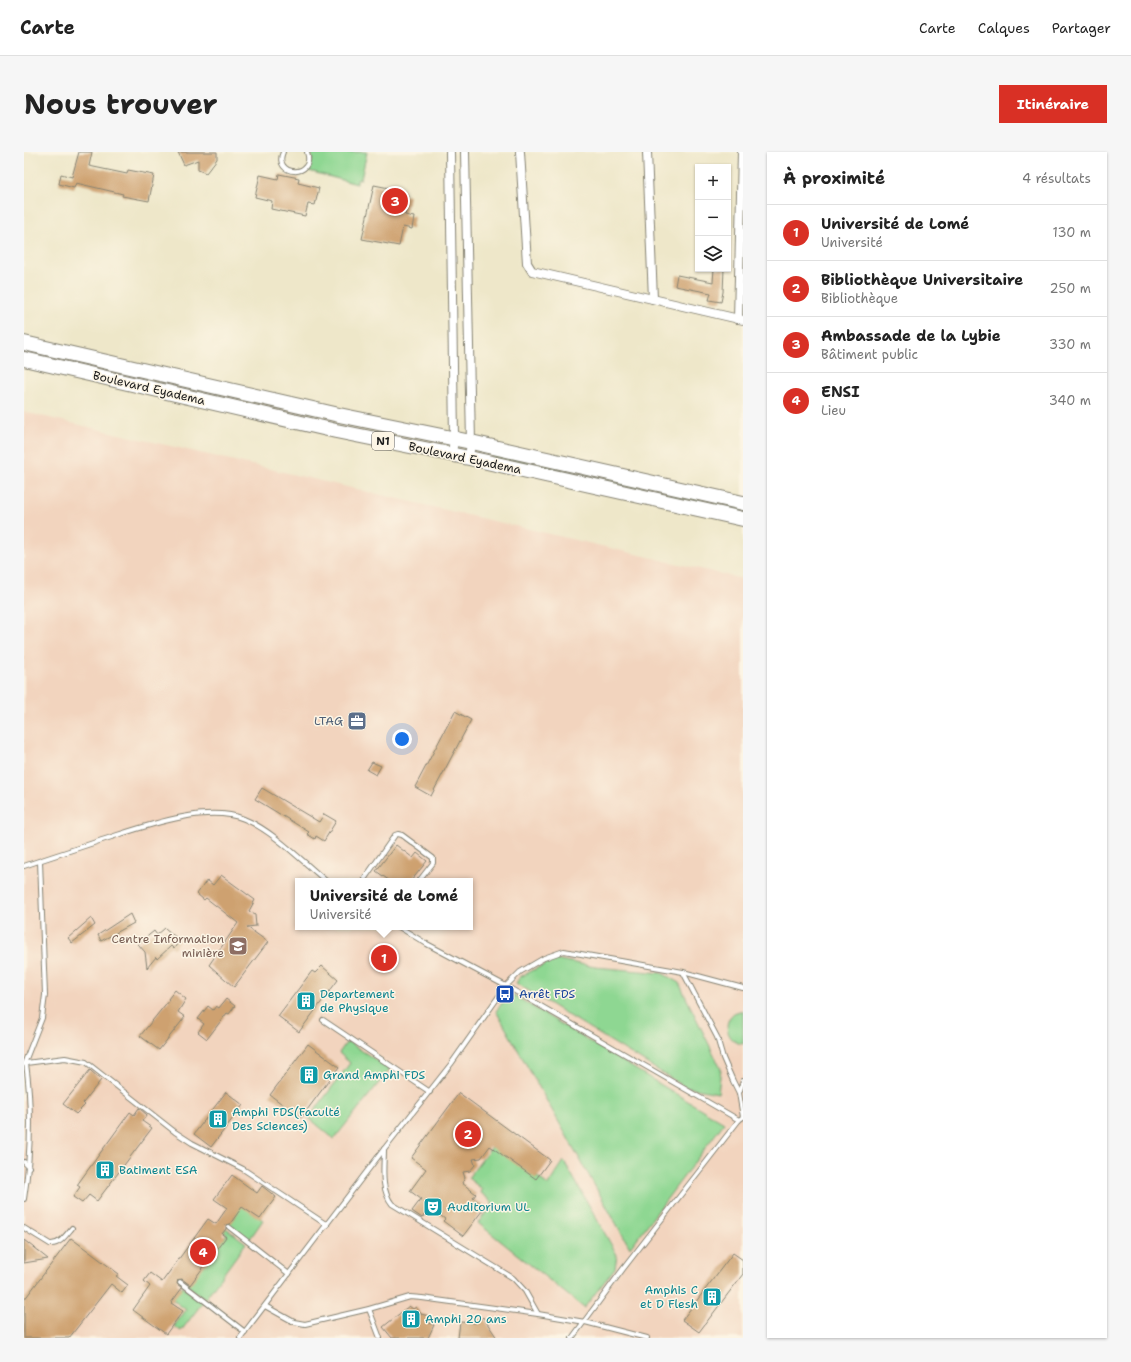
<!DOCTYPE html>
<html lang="fr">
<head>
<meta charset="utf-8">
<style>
	:root { --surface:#fff; --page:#f6f6f6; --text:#222; --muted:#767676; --line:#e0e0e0; --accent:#d93025 }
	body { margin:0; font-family:"Shantell Sans",sans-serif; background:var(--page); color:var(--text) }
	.controls { position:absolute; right:12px; top:12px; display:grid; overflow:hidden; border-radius:0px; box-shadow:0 1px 3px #0004 }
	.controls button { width:36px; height:36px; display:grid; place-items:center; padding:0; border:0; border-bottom:1px solid var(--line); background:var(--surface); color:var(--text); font:20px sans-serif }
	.you { position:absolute; left:378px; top:587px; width:14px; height:14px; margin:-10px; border:3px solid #fff; border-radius:50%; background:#1a73e8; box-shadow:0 0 0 6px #1a73e833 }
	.badge { display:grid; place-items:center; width:26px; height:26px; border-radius:50%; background:var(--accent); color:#fff; font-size:13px; font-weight:700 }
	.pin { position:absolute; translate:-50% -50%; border:2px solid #fff; box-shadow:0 1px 4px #0006 }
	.popup { position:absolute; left:271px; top:726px; width:178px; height:52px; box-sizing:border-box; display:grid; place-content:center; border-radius:0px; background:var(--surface); filter:drop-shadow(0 1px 3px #0005); font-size:13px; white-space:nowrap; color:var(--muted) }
	.popup b { font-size:15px; color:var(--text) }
	.popup::after { content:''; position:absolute; left:50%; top:100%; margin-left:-8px; border:8px solid transparent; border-top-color:var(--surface) }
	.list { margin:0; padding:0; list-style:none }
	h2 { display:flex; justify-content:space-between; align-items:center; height:52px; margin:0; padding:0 16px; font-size:17px }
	h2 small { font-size:13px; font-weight:400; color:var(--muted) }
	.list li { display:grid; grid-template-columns:26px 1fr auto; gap:12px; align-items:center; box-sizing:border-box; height:56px; padding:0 16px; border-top:1px solid var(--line) }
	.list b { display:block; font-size:15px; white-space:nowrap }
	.list p { margin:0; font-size:13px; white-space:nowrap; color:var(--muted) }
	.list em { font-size:13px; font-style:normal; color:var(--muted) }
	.icon { flex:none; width:22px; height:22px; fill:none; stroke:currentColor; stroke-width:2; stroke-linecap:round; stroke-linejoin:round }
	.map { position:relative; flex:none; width:719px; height:1186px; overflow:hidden; border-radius:0px }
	header { display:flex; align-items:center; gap:24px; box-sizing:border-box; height:56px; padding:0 20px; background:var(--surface); border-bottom:1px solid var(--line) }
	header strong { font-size:19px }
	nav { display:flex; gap:22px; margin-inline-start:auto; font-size:14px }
	.intro { display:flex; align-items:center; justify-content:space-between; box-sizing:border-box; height:96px; padding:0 24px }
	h1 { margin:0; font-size:28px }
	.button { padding:10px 18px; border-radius:0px; background:var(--accent); color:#fff; font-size:14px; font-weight:700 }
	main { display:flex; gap:24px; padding:0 24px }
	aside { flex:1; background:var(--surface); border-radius:0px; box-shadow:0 1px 3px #0004 }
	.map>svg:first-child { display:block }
</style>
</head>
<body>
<header>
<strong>Carte</strong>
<nav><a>Carte</a><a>Calques</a><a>Partager</a></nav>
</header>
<div class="intro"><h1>Nous trouver</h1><a class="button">Itinéraire</a></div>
<main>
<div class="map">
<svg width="719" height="1186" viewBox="0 0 719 1186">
	<rect width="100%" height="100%" fill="#fcf5e5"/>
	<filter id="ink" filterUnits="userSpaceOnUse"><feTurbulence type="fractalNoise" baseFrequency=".025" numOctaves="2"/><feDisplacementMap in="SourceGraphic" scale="8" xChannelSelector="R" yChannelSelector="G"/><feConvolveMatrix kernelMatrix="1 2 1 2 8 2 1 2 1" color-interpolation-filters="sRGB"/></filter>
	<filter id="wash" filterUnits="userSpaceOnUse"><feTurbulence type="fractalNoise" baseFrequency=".012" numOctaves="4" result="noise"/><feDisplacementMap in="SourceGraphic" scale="16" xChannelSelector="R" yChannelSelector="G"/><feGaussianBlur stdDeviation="0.9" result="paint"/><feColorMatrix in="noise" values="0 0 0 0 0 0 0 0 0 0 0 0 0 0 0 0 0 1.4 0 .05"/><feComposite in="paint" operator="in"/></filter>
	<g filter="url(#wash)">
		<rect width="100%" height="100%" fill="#eee7c9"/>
		<path fill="#f2d4be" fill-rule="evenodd" d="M0,260l719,167v759h-719zM274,729h172v46h-172z"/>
		<g fill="#8ed792" stroke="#557a57">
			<path d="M287,0h56l-6,27 -4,1v4l-48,-13 3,-12z"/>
			<path d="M468,301l251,56v4l-250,-56z"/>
			<path d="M531,807l40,8 67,6 17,10 42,86 -3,24 -33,-6 -169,-104 4,-6z"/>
			<path d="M486,841l214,130 -94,125 -134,-237z"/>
			<path d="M719,858v34c-15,-1 -22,-21 -9,-31 2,-1 6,-2 9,-3z"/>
			<path d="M322,891h4l40,26 -56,70 -25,-21 41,-55 -11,-10z"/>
			<path d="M470,992l54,41 16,-24 53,94 -2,13 -31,40 -106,-85 15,-20 -13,-11 2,-3 -14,-11z"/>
			<path d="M214,1049l25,19 -14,20 -21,-15 8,-10z"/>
			<path d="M198,1073l24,18 -41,56 -25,-19 1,-1 8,6 38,-51 -7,-6z"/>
			<path d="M158,1134l21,16 -22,29 -7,-5 12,-16 -18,-14 6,2z"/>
		</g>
		<g id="blocks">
			<g fill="#cea170">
				<path d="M55,0h13l-3,14 38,8 1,-4 26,5 -5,26 -27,-5 1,-2 -47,-11 -2,5 -15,-4 2,-10 11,3z"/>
				<path d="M154,0h39v7l-11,14 -8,-3v-10l-14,5z"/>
				<path d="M255,22l20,4 -1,5 21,5 -4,17 -7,-1 -3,12 -34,-7 1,-8 -17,-4 5,-22 18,4z"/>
				<path d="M350,33l30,6 -1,4 6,1 -4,19 9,2 -2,12 -9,-2 -4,19 -37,-7z"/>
				<path d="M690,117h10l-1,23 -2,10 -12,-2 2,-7 -36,-7 2,-11 36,7z"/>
				<path d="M431,559l16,9 -40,76 -16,-9z"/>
				<path d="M348,610l9,4 -5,9 -9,-5z"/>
				<path d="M238,636l57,34 5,-8 12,7 -12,20 -8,-5 -1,3 -8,-5 2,-2 -54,-33z"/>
				<path d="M372,693l17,13 4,-5 10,8 -16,20h-21l-14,-10z"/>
				<path d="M197,723l34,25 -6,11 6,4 1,11 -9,1 21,15 -34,45 -25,-22 29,-42 -32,-25 -2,2 -7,-6 10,-14 6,5z"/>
				<path d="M106,762l4,9 -33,18 -3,-6z"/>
				<path d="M67,766l4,7 -23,18 -4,-5z"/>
				<path d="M141,776l14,12 -5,9 -3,-3 -14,13 -1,-2 -9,11 -2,-16 -7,-8 16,-13 3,4z"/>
				<path d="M298,814l16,14 -39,52 -21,-16 34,-45 3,2z"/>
				<path d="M151,838l11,9 -8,13 7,5 -26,33 -19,-14 29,-36 -1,-1z"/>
				<path d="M202,847l9,7 -6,8 -2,-1 -20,26 -9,-7 6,-8 -6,-5 10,-13 5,4 3,-4 3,2z"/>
				<path d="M284,892l31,23 -38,51 -31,-23z"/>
				<path d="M66,918l11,10 -18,23 2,2 -9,9 -13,-10z"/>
				<path d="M202,940l17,13 -32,42 -17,-13z"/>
				<path d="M435,941l91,67 -14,19 -46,-33 -9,12 -8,1 2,6 -5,6 -7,1 2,6 -3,5 14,11 -3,4 12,9 -22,29 -20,-15 2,-2 -15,-11 -8,10 -10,-7 9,-12 -11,-8 16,-22 -15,-11z"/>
				<path d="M115,956l8,7 -5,6 10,7 -55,73 -8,-6 -7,8 -9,-6 7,-10 -3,-2 53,-73 4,3z"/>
				<path d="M208,1023l25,18 5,-7 14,11 -16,22 -18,-12 -12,17 -4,1v4l-4,5 4,3 -36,48 -8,-6 -4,1 -1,4 5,4 -11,15 12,8 -17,23 -33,-24 17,-24 -6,-5 6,-8 12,9 46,-63 8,5 11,-16 -13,-9z"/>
				<path d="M47,1086l48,36 -3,2 12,9 -6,8 -11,-9 -42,54h-45v-38z"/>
				<path d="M0,1088l24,19 -24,4z"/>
				<path d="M709,1101l10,7v14l-44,58 -17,-12z"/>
				<path d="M385,1154l4,3 3,-2 5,7 8,2 -2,6 7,3 -6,13h-36l-9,-11z"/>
				<path d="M459,1165l14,21h-39l2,-16 16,1z"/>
			</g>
		</g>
	</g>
	<g filter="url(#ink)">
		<use href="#blocks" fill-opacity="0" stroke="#858272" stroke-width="1"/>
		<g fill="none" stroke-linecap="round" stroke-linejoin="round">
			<g stroke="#858272" stroke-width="6">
				<g id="service">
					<path d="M259,0c-11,24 33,27 24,0"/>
					<path d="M0,714c26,-9 52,-17 78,-26 38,-12 103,-37 142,-21 28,11 58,42 82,62"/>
					<path d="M341,726l30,-43 3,-1 4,1 31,23v5l-14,18"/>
					<path d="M375,775l28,17 79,42 233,134"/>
					<path d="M659,820l34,65 6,21 10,23 6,12 4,24"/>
					<path d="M299,868l107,72"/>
					<path d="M0,912l18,-46 3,-23 -5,-134"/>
					<path d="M715,941l4,-12"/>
					<path d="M360,997c0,18 -4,40 8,55l121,74 12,13 13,23"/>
					<path d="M0,1010l5,5"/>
					<path d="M0,1047c7,-45 8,-91 2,-136l39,-5 21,4 89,70 17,11 51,26 84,56"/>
					<path d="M205,1075l60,47"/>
					<path d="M0,1076l26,16c10,1 16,-9 22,-16"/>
					<path d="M156,1130l65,50"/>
					<path d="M241,1154l29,16 11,2 64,-15 41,-12 12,1 116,16 47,8 62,16"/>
					<path d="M345,1157l11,29"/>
					<path d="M216,1186l144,-189 67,-85 55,-78 14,-14 24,-14 20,-7 119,21 60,16"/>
					<path d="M548,1186l51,-69 116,-149 4,-3"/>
				</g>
			</g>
			<g stroke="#858272" stroke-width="10">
				<g id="minor">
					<path d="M426,0l4,286 -2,17"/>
					<path d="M441,0l6,290 -2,16"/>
					<path d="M496,0l7,111 5,8 211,49"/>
					<path d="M623,0l6,147"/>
					<path d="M714,167l4,-167"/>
				</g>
			</g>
			<g stroke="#858272" stroke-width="16">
				<g id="trunk">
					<path d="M0,191l315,72 132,27 272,61"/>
					<path d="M0,207l312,72 133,27 274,61"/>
				</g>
			</g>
			<use href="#service" stroke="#fff" stroke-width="4"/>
			<use href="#minor" stroke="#fff" stroke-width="8"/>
			<use href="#trunk" stroke="#fff" stroke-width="14"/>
		</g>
	</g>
	<defs>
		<g id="office-square" transform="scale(1)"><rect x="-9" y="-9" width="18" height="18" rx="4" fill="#5c6f8a" stroke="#fcf5e5"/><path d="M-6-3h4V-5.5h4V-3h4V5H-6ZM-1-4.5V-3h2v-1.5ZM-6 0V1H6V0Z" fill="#fff"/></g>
		<g id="university-square" transform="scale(1)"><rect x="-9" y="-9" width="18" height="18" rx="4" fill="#8d6e63" stroke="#fcf5e5"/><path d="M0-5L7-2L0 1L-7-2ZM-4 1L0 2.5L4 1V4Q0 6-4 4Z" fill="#fff"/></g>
		<g id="bus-square" transform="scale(1)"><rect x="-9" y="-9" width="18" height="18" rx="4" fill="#1a4fb4" stroke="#fcf5e5"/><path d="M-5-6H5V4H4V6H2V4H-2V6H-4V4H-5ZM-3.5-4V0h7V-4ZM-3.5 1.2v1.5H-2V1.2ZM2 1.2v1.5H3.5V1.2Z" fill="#fff"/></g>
		<g id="building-square" transform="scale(1)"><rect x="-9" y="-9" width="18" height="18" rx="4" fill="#0f9aa8" stroke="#fcf5e5"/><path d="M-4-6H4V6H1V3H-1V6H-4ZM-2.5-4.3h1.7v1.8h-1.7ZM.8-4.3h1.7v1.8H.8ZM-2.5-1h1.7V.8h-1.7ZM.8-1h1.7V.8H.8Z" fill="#fff"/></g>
		<g id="theatre-square" transform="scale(1)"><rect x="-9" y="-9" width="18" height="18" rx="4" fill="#0f9aa8" stroke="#fcf5e5"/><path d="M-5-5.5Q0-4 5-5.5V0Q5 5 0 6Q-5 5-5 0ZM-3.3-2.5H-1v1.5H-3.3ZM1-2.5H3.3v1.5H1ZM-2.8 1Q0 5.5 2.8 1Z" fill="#fff"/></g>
	</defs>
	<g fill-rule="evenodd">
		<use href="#office-square" x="333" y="569"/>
		<use href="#university-square" x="214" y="794"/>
		<use href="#bus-square" x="481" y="842"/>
		<use href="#building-square" x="282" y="849"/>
		<use href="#building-square" x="285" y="923"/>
		<use href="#building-square" x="194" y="967"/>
		<use href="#building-square" x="81" y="1018"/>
		<use href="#theatre-square" x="409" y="1055"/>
		<use href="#building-square" x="688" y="1145"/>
		<use href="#building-square" x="387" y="1167"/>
	</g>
	<g text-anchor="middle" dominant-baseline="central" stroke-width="3" stroke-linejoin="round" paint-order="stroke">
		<rect fill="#fcf5e5" stroke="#5f5d58" stroke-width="1" x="348" y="280" width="22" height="18" rx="3"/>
		<g font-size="11" font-weight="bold" fill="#1c1c1c">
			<text x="359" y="289">N1</text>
		</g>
		<g font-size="12" fill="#1c1c1c" stroke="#fcf5e5">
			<text transform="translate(125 236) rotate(13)">Boulevard Eyadema</text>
			<text transform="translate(441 306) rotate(12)">Boulevard Eyadema</text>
		</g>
		<g font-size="12" fill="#4e5e75" stroke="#fcf5e5" text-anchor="end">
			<text x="319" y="569">LTAG</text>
		</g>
		<g font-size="12" fill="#785e54" stroke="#fcf5e5" text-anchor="end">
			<text x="200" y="787">Centre Information<tspan x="200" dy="14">minière</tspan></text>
		</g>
		<g font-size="12" fill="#0d838f" stroke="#fcf5e5" text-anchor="start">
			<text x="296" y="842">Departement<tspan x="296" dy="14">de Physique</tspan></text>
			<text x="299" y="923">Grand Amphi FDS</text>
			<text x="208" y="960">Amphi FDS(Faculté<tspan x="208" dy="14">Des Sciences)</tspan></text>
			<text x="95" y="1018">Batiment ESA</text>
			<text x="423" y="1055">Auditorium UL</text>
			<text x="674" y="1138" text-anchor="end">Amphis C<tspan x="674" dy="14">et D Flesh</tspan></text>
			<text x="401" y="1167">Amphi 20 ans</text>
		</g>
		<g font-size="12" fill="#164399" stroke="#fcf5e5" text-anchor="start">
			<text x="495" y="842">Arrêt FDS</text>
		</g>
	</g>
</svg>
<div class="controls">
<button>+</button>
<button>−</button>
<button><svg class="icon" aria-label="layers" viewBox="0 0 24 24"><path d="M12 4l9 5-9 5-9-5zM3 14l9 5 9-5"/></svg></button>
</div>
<div class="you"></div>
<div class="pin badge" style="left:360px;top:806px">1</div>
<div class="popup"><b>Université de Lomé</b>Université</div>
<div class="pin badge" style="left:444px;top:982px">2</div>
<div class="pin badge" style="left:371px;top:49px">3</div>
<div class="pin badge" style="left:179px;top:1100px">4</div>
</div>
<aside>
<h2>À proximité<small>4 résultats</small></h2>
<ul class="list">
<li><span class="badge">1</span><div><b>Université de Lomé</b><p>Université</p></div><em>130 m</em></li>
<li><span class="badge">2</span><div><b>Bibliothèque Universitaire</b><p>Bibliothèque</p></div><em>250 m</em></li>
<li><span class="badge">3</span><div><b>Ambassade de la Lybie</b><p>Bâtiment public</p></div><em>330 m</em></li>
<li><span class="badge">4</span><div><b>ENSI</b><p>Lieu</p></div><em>340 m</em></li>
</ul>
</aside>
</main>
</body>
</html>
